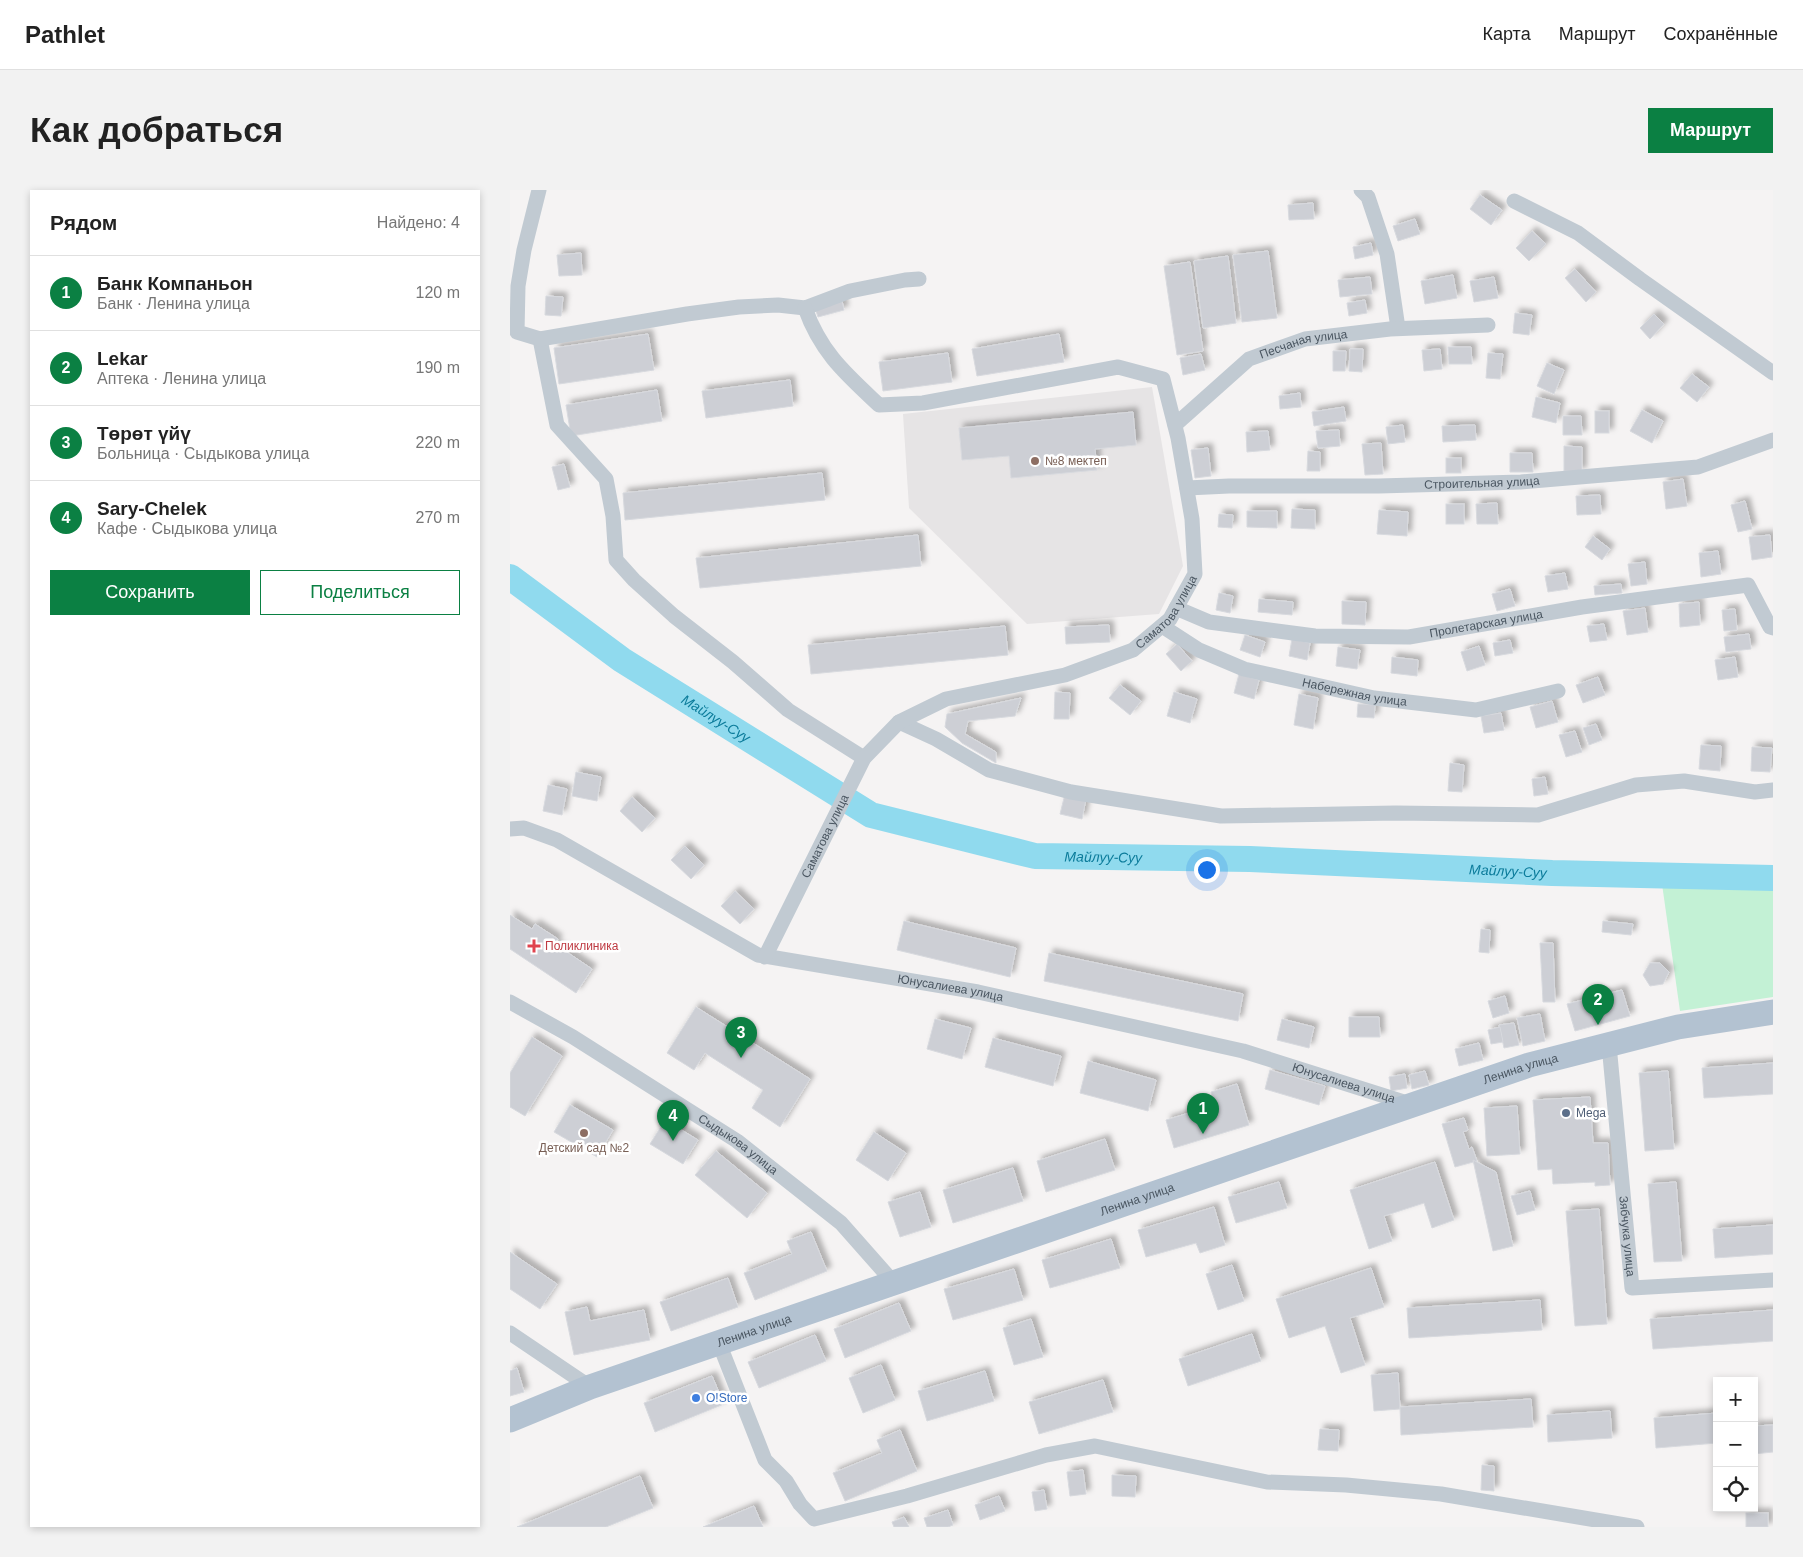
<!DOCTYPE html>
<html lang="ru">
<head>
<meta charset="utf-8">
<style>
	:root { --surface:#fff; --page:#f2f2f2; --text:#222; --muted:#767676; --line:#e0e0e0; --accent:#0b8043 }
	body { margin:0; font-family:Helvetica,sans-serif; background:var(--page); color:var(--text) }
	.controls { position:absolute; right:15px; bottom:15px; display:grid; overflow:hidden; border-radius:0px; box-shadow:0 2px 8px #0003 }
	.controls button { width:45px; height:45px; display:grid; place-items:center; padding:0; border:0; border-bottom:1px solid var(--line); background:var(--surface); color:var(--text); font:25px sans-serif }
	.you { position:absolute; left:696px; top:679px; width:18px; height:18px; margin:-12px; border:4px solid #fff; border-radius:50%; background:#1a73e8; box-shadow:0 0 0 8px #1a73e833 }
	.badge { display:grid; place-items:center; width:32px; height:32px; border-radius:50%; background:var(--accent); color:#fff; font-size:16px; font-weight:700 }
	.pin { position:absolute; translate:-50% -41px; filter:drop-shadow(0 1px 2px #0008) }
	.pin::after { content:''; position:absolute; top:26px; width:18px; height:15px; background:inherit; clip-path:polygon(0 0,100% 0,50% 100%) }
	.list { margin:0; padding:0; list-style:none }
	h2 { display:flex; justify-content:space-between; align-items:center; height:65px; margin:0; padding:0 20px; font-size:21px }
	h2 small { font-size:16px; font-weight:400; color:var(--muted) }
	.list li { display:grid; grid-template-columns:32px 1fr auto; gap:15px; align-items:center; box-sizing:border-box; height:75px; padding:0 20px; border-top:1px solid var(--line) }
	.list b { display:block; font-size:19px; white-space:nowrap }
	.list p { margin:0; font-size:16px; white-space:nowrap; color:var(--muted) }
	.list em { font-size:16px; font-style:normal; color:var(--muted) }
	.actions { display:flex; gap:10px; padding:15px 20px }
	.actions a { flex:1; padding:11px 0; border:1px solid var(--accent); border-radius:0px; text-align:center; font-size:18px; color:var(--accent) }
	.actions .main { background:var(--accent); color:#fff }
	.icon { flex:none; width:28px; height:28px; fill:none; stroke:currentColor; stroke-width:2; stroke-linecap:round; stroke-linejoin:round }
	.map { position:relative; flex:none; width:1263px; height:1337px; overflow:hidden; border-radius:0px }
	header { display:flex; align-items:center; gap:30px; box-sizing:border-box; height:70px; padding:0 25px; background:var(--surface); border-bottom:1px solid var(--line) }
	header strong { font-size:24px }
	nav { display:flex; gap:28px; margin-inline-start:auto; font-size:18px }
	.intro { display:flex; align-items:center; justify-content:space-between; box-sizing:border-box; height:120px; padding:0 30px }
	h1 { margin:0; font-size:35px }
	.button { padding:12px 22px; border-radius:0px; background:var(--accent); color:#fff; font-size:18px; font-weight:700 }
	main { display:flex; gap:30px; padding:0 30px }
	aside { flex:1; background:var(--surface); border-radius:0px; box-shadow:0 2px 8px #0003 }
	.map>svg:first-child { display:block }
</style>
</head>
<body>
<header>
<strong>Pathlet</strong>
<nav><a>Карта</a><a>Маршрут</a><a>Сохранённые</a></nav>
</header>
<div class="intro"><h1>Как добраться</h1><a class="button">Маршрут</a></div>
<main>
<aside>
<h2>Рядом<small>Найдено: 4</small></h2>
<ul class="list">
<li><span class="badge">1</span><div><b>Банк Компаньон</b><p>Банк · Ленина улица</p></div><em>120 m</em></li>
<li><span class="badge">2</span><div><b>Lekar</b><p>Аптека · Ленина улица</p></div><em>190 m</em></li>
<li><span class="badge">3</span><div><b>Төрөт үйү</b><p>Больница · Сыдыкова улица</p></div><em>220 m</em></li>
<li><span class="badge">4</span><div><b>Sary-Chelek</b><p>Кафе · Сыдыкова улица</p></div><em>270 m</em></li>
</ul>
<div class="actions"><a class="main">Сохранить</a><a>Поделиться</a></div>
</aside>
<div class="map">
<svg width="1263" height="1337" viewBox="0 0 1263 1337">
	<defs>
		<filter id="shadow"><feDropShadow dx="4.5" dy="-4.5" stdDeviation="2.5" flood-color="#0004"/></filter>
	</defs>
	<rect width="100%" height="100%" fill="#f5f3f3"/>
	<path fill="#e6e4e5" d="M642,197l31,179 -24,48 -132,10 -118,-116 -6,-94z"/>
	<path fill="#c3f1d5" d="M1152,694l111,6v107l-93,14z"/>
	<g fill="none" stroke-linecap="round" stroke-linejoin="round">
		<path stroke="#90daee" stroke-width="26" id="s1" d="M0,387l112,83 249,155 164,41 215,3 302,14 221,5"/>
	</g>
	<g fill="#cdcfd5" stroke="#d7d9de" filter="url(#shadow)">
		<path d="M970,5l22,15 -11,15 -21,-16z"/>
		<path d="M803,13l1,16 -25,1 -1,-15z"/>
		<path d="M905,29l5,15 -22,7 -5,-15z"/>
		<path d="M1022,41l14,13 -17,17 -13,-13z"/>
		<path d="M861,53l2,12 -18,4 -2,-12z"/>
		<path d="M758,61l9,67 -35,4 -9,-67z"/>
		<path d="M71,63l1,22 -23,1 -2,-21z"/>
		<path d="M718,66l8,67 -33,5 -9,-67z"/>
		<path d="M680,72l13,89 -26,4 -13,-89z"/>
		<path d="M1065,79l21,23 -10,10 -21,-24z"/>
		<path d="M943,85l4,23 -32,6 -4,-23z"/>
		<path d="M860,87l2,17 -32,3 -2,-17z"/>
		<path d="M984,87l4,21 -24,4 -4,-21z"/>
		<path d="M36,106l17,1 -2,19 -16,-1z"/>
		<path d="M855,110l2,13 -18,3 -2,-13z"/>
		<path d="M332,111l2,9 -26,7 -3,-9z"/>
		<path d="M1005,123l17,2 -3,20 -16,-2z"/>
		<path d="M1144,124l10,10 -14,15 -10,-11z"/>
		<path d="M138,144l6,36 -95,14 -5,-36z"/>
		<path d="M549,144l5,28 -87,14 -5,-27z"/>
		<path d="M938,157h23l1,17h-23z"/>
		<path d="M840,159h13l-1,23 -13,-1z"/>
		<path d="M930,159l2,20 -18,2 -2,-21z"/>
		<path d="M823,161h13l-1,20h-12z"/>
		<path d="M438,163l4,29 -69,9 -4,-29z"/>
		<path d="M978,163l15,1 -3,25 -14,-1z"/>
		<path d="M691,164l4,16 -22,5 -3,-17z"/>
		<path d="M1037,173l17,7 -10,24 -17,-8z"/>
		<path d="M1182,184l17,13 -12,15 -17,-14z"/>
		<path d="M280,190l3,26 -87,12 -4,-27z"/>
		<path d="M147,200l5,31 -91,15 -5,-31z"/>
		<path d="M790,203l1,14 -21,2 -1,-13z"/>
		<path d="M1026,207l24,6 -4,20 -24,-6z"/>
		<path d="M834,217l2,14 -32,5 -2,-14z"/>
		<path d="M1132,220l21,11 -11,22 -22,-12z"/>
		<rect x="1085" y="221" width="14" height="22"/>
		<path d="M623,222l3,33 -41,4 2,21 -86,8 -2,-22 -47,4 -3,-32z"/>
		<path d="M1053,226h18l1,19h-19z"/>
		<path d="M893,235l2,17 -17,2 -2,-17z"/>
		<path d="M965,235l1,15 -33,2 -1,-16z"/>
		<path d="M829,240l1,16 -22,2 -2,-17z"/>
		<path d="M758,241l2,19 -23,2 -1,-20z"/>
		<path d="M871,253l2,31 -18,1 -3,-31z"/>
		<path d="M1054,256l18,1v25l-18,-1z"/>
		<path d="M698,258l3,28 -16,2 -4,-28z"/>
		<path d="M798,261l12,1v19h-13z"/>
		<path d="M1000,263h22l1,19h-23z"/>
		<rect x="936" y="268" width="15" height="15"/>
		<path d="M54,274l6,23 -12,3 -6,-23z"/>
		<path d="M312,283l3,27 -200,20 -2,-27z"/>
		<path d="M1173,289l4,27 -21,3 -3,-27z"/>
		<path d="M1090,305l1,19 -24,1 -1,-19z"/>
		<path d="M1235,311l7,28 -14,3 -7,-27z"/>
		<path d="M987,313l1,21h-21l-1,-20z"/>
		<rect x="936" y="314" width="18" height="20"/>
		<path d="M782,319l23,1v19l-24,-1z"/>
		<path d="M869,320l29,2 -1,24 -30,-2z"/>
		<path d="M737,321h30v17l-30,-1z"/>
		<path d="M709,324l14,1 -1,13 -14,-1z"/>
		<path d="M408,345l3,31 -221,22 -4,-30z"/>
		<path d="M1260,345l2,22 -20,3 -3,-23z"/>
		<path d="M1083,346l17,13 -8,11 -17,-13z"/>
		<path d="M1208,361l3,23 -20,3 -2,-24z"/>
		<path d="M1135,372l2,22 -16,2 -3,-22z"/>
		<path d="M1055,383l3,16 -20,3 -3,-16z"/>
		<path d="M1111,394l1,9 -27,2 -1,-9z"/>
		<path d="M1000,399l5,17 -18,5 -5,-17z"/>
		<path d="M709,403l14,3 -3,17 -14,-3z"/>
		<path d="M749,409l34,3 -1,13 -34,-3z"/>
		<path d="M832,411l24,1 -1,23 -23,-1z"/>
		<path d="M1189,412l1,23 -20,2 -1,-23z"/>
		<path d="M1135,418l3,24 -21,3 -4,-24z"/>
		<path d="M1225,419l2,21 -13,1 -2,-21z"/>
		<path d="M1094,434l3,16 -17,2 -3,-16z"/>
		<path d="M599,435l1,17 -44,2 -1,-17z"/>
		<path d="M495,436l3,29 -197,19 -3,-29z"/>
		<path d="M1239,444l2,15 -25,3 -2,-15z"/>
		<path d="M735,445l20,7 -5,15 -20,-7z"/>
		<path d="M782,449l18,4 -3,17 -18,-4z"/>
		<path d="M1000,450l3,13 -18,3 -2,-13z"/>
		<path d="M667,454l15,17 -11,10 -15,-17z"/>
		<path d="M969,456l6,19 -18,6 -6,-19z"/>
		<path d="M828,457l22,3 -3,19 -21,-3z"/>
		<path d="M882,467l26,3 -1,16 -26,-3z"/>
		<path d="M1225,467l3,20 -20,3 -3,-20z"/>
		<path d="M729,484l20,6 -5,19 -20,-6z"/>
		<path d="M1088,487l7,18 -22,8 -7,-18z"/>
		<path d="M610,495l21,16 -11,14 -21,-17z"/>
		<path d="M545,502l15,1 -1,26h-15z"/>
		<path d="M664,502l23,7 -7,24 -23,-7z"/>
		<path d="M789,504l19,4 -5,31 -19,-4z"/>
		<path d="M511,508l-6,18 -47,5 -3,13 31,18v11l-34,-20 -17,-16 2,-13z"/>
		<path d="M1042,511l6,21 -22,6 -6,-21z"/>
		<path d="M848,514l17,1 -1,13 -17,-1z"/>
		<path d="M991,523l3,17 -20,3 -3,-17z"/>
		<path d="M1086,534l6,16 -13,5 -6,-17z"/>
		<path d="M1065,541l7,21 -16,5 -7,-22z"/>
		<path d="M1191,555l20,1 -1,25 -21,-2z"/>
		<path d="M1242,557l20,1 -2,24 -19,-1z"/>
		<path d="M940,573l14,2 -2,27 -14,-1z"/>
		<path d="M66,582l25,5 -4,24 -25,-5z"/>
		<path d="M1035,587l3,17 -14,2 -2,-17z"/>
		<path d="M38,595l19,4 -5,26 -19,-4z"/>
		<path d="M555,604l21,5 -4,20 -22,-5z"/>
		<path d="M122,607l23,21 -13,14 -22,-21z"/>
		<path d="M175,656l19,19 -13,14 -20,-19z"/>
		<path d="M225,701l19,18 -14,15 -19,-18z"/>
		<path d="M0,725l22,14 3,-5 23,15 -3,5 37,25 -16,24 -66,-44z"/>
		<path d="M394,731l112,27 -6,29 -113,-27z"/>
		<path d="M1093,731l30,3 -2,11 -29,-3z"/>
		<path d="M971,739l9,1 -1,23 -10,-1z"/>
		<path d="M1030,753h13l2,59h-12z"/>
		<path d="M539,763l194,41 -5,27 -194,-40z"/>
		<path d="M1140,773h10l9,9 -6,12 -13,2 -7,-11z"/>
		<path d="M1112,800l8,26 -55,15 -8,-27z"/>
		<path d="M995,806l4,17 -16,5 -5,-17z"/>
		<path d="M186,817l114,72 -30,48 -28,-19 11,-18 -58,-37 -11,17 -27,-17z"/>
		<path d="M1030,824l5,27 -22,5 -6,-28z"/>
		<path d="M839,827h30l1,20h-31z"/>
		<path d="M425,829l36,9 -9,31 -35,-10z"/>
		<path d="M772,829l32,8 -5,21 -32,-8z"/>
		<path d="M1004,833l5,22 -15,3 -5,-23z"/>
		<path d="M990,837l3,15 -12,2 -3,-14z"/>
		<path d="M22,847l30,19 -37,60 -15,-9v-34z"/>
		<path d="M483,848l68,18 -8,30 -68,-19z"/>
		<path d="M969,853l4,17 -24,6 -4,-17z"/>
		<path d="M578,871l68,19 -8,31 -68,-18z"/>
		<path d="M1263,873v31l-69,4 -2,-30z"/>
		<path d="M760,880l55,16 -6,19 -54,-16z"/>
		<path d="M915,881l4,14 -17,4 -3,-14z"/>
		<path d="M1158,881l6,78 -29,2 -6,-78z"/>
		<path d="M895,884l2,14 -16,3 -2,-14z"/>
		<path d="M727,894l12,41 -75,23 -8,-28 49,-15 -4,-13z"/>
		<path d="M1080,907l3,46h15l2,42 -15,1v-4l-42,2 -1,-15 -14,1 -5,-70z"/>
		<path d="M60,915l43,25 -16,27 -43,-25z"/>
		<path d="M1007,916l3,48 -33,2 -3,-48z"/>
		<path d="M954,928l4,12 -5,2 6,17 3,-2 5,14 -22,6 -13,-43z"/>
		<path d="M155,930l33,20 -15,24 -33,-20z"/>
		<path d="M364,942l32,21 -18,28 -32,-21z"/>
		<path d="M595,949l10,31 -69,22 -9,-31z"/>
		<path d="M206,961l51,42 -20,25 -52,-43z"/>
		<path d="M963,970l23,12 17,74 -20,5z"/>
		<path d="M925,972l19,58 -22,8 -8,-25 -40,13 8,25 -23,8 -19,-59z"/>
		<path d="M503,978l10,33 -70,22 -10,-33z"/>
		<path d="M769,992l8,26 -51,15 -8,-26z"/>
		<path d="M1166,992l6,79 -28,1 -6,-78z"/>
		<path d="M1020,1001l5,19 -18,5 -6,-19z"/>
		<path d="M410,1002l11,35 -31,10 -12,-35z"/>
		<path d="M704,1017l11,38 -25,8 -4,-10 -50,14 -8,-27z"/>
		<path d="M1089,1019l8,115 -32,2 -9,-115z"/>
		<path d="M1263,1035v29l-58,4 -2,-29z"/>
		<path d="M301,1042l16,39 -72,29 -11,-27 48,-19 -5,-13z"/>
		<path d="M601,1049l9,29 -70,20 -8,-28z"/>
		<path d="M0,1062l47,32 -17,25 -30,-20z"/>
		<path d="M722,1075l12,36 -26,9 -12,-36z"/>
		<path d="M861,1078l13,39 -34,11 15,47 -24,8 -16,-47 -36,12 -13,-39z"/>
		<path d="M504,1079l9,31 -70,20 -9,-31z"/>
		<path d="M218,1088l10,29 -67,24 -11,-29z"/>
		<path d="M1030,1110l2,30 -133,8 -2,-30z"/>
		<path d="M389,1113l12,28 -66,27 -11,-29z"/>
		<path d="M77,1117l3,14 54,-11 6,30 -76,15 -9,-43z"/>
		<path d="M1263,1120v31l-120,8 -3,-30z"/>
		<path d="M521,1129l12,38 -29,8 -11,-37z"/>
		<path d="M742,1144l9,27 -73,25 -9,-27z"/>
		<path d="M305,1145l11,26 -67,27 -11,-26z"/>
		<path d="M371,1175l14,35 -32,13 -14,-35z"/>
		<path d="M7,1178l7,24 -14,4v-25z"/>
		<path d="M475,1181l9,30 -67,20 -9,-30z"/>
		<path d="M888,1183l2,36 -26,2 -3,-36z"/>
		<path d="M202,1186l12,28 -69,28 -11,-29z"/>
		<path d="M593,1190l10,32 -74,22 -10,-32z"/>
		<path d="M1021,1209l2,28 -132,8 -1,-28z"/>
		<path d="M1100,1221l2,27 -64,4 -1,-27z"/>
		<path d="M1207,1223v30l-61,5 -2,-30z"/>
		<path d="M1263,1235v27l-19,2v-28z"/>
		<path d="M810,1239l19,1 -1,21 -20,-1z"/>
		<path d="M390,1240l17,41 -72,30 -12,-28 49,-20 -5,-13z"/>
		<path d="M972,1275l12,1v25l-13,-1z"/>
		<path d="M573,1280l3,24 -16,2 -3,-24z"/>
		<path d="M602,1285l24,1 -1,21 -23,-1z"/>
		<path d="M130,1286l13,32 -47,19h-89z"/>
		<path d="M534,1300l3,19 -12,2 -3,-19z"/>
		<path d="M489,1306l6,15 -25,9 -5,-15z"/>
		<path d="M244,1316l9,21h-60z"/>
		<path d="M438,1320l5,15 -5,2h-21l-3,-9z"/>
		<rect x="1236" y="1323" width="22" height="14"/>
		<path d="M394,1327l5,10h-15l-2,-5z"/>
	</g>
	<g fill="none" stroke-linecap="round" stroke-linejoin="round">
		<g stroke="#c1cad2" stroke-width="15">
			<path d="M29,0l-15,60 -6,36 -1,46 23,7 17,86 49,54 7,37 3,44 18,20 40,36 59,46 55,48 76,48"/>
			<path d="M851,0l7,7 19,57 11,74"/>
			<path d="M1004,11l64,32 62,46 133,94"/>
			<path d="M30,149l147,-25 52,-7 39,-2 27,3 45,-17 55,-11 14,-1"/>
			<path id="s2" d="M665,235l74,-66 56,-20 85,-10 98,-4"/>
			<path id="s3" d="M677,298l42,-2h150l142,-4 177,-15 75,-27"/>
			<path id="s4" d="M666,418l33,14 106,14 94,1 173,-30 166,-22 22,42 3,1"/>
			<path id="s5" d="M652,436l37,24 45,19 130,29 102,12 82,-19"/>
			<path d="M389,532l37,17 53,31 82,22 150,24 175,-3 142,2 98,-30 48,-4 71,11 18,-2"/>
			<path id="s6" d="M0,639l14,-1 33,12 201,115 220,37 265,59 167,53"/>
			<path id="s7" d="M255,767l99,-199 35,-36 47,-23 119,-24 68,-25 37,-31 25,-45 -3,-55 -14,-81 -15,-59 -45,-12 -195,36 -44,2c-33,-31 -58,-52 -74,-97"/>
			<path id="s8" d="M0,812l63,35 164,104 104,82 53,60"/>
			<path id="s9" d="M1099,855l23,243 141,-8"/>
			<path d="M0,1143l80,54"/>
			<path d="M209,1153l46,117 21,21 14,23 14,15 93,-23 139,-41 49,-9 172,36 79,3 95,9 196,33"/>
		</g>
		<path stroke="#b3c2d1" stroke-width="25" id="s10" d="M0,1230l80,-33 939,-322 149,-38 95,-15"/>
	</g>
	<g fill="#8d6e63" stroke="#fff" stroke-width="2">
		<circle cx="525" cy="271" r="5"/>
		<circle cx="74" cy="943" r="5"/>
	</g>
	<path fill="#e0444e" stroke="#fff" stroke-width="2" d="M21.5 748.5h5v5h5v5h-5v5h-5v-5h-5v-5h5z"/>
	<circle fill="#5c6f8a" stroke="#fff" stroke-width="2" cx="1056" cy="923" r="5"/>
	<circle fill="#3f7fe0" stroke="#fff" stroke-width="2" cx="186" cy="1208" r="5"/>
	<g text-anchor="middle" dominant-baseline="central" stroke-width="5" stroke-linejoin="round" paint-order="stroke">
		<g font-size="12" fill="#4a5661" stroke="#fff">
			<text stroke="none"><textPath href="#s2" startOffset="156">Песчаная улица</textPath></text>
			<text stroke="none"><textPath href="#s3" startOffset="295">Строительная улица</textPath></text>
			<text stroke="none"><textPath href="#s7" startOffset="570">Саматова улица</textPath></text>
			<text stroke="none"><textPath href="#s4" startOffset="315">Пролетарская улица</textPath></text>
			<text stroke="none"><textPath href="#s5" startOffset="206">Набережная улица</textPath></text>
			<text stroke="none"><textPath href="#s7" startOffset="135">Саматова улица</textPath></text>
			<text stroke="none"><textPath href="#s6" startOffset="476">Юнусалиева улица</textPath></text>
			<text stroke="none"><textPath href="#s10" startOffset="1070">Ленина улица</textPath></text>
			<text stroke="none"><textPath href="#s6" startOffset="881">Юнусалиева улица</textPath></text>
			<text stroke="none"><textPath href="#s8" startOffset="269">Сыдыкова улица</textPath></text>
			<text stroke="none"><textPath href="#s10" startOffset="665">Ленина улица</textPath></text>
			<text stroke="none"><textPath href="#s9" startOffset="192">Зябчука улица</textPath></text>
			<text stroke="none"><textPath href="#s10" startOffset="260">Ленина улица</textPath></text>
		</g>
		<g font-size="12" fill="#785e54" stroke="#fff" text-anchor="start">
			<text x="535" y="271">№8 мектеп</text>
			<text x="74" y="958" text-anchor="middle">Детский сад №2</text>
		</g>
		<g font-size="12" fill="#be3a42" stroke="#fff" text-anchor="start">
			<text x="35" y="756">Поликлиника</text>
		</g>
		<g font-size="12" fill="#4e5e75" stroke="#fff" text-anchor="start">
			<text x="1066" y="923">Mega</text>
		</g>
		<g font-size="12" fill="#366cbe" stroke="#fff" text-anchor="start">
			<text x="196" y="1208">O!Store</text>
		</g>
		<g font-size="14" font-style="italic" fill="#0c7c9b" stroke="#fff">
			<text stroke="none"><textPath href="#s1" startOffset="250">Майлуу-Суу</textPath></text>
			<text stroke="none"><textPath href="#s1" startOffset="670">Майлуу-Суу</textPath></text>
			<text stroke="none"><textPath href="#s1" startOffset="1075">Майлуу-Суу</textPath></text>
		</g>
	</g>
</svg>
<div class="controls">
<button>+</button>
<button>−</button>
<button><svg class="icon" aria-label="locate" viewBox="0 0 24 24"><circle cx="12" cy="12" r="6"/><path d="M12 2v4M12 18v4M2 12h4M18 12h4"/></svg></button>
</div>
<div class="you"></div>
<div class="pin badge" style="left:693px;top:944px">1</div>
<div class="pin badge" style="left:1088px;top:835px">2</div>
<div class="pin badge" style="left:231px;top:868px">3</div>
<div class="pin badge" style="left:163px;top:951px">4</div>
</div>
</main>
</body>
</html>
